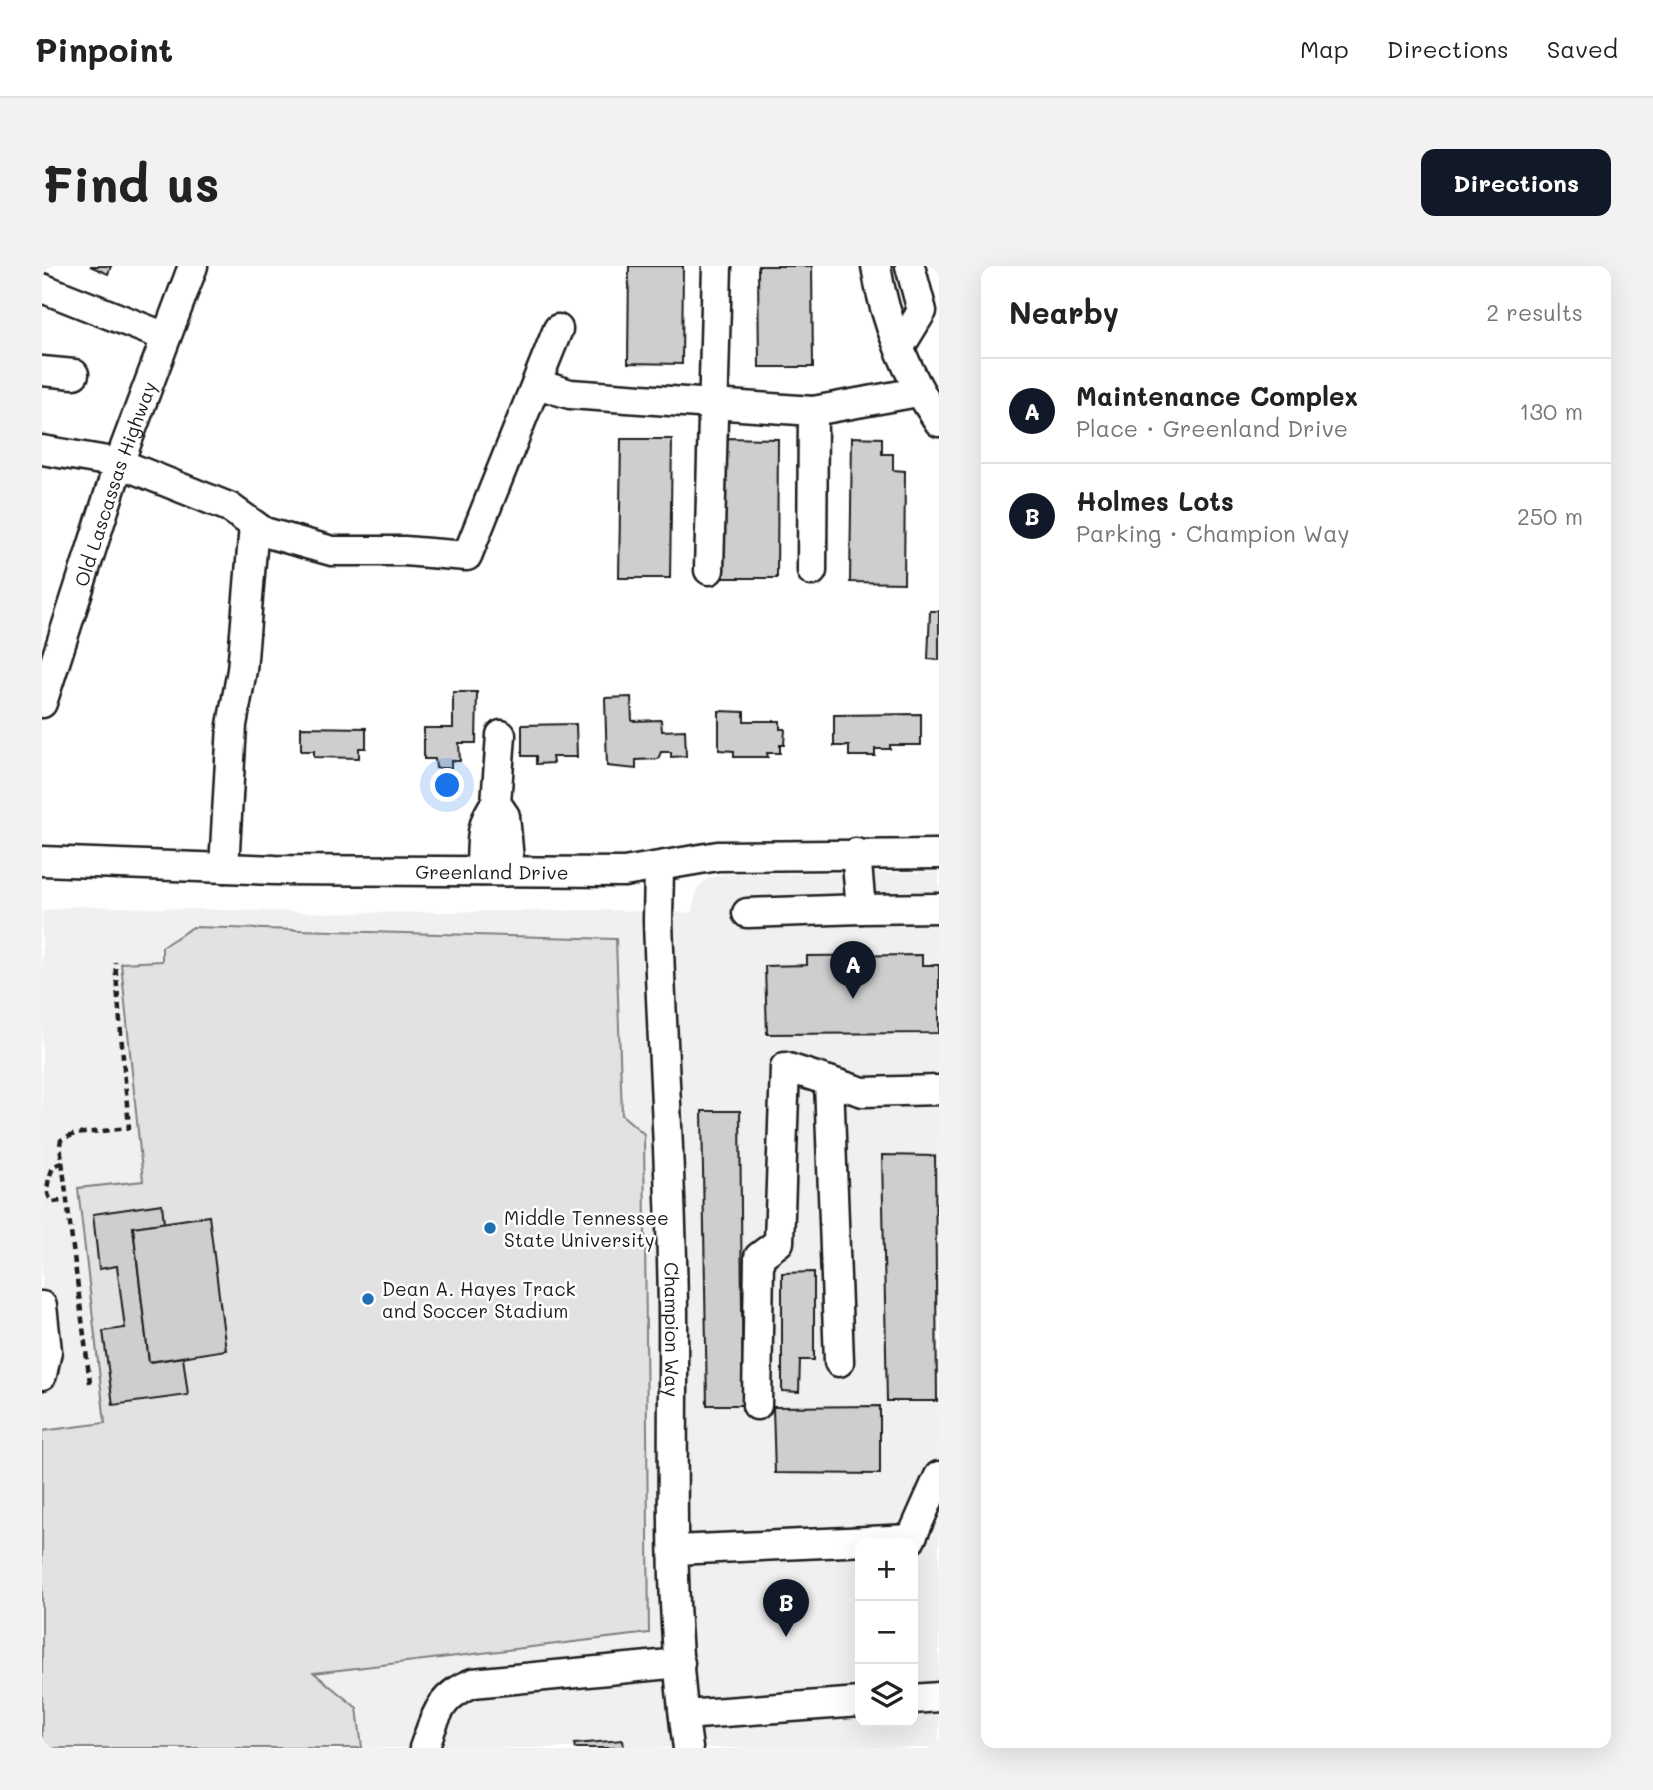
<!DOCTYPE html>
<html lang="en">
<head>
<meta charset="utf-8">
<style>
	:root { --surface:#fff; --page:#f2f2f2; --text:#222; --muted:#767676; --line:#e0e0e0; --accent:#111827 }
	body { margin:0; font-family:Mali,sans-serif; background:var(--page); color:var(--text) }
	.controls { position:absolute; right:21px; bottom:21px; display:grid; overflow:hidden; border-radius:14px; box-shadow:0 7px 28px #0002 }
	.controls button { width:63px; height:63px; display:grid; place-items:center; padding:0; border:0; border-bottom:2px solid var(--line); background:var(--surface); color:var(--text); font:35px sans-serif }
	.you { position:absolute; left:406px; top:520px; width:24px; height:24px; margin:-18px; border:5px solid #fff; border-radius:50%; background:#1a73e8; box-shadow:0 0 0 10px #1a73e833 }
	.badge { display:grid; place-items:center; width:46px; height:46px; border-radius:50%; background:var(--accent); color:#fff; font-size:23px; font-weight:700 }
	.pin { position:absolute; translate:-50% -58px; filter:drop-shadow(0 2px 4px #0008) }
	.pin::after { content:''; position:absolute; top:37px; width:24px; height:21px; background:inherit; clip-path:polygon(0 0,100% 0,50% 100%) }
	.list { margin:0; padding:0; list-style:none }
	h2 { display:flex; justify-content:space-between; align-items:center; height:91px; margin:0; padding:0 28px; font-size:30px }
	h2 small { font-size:23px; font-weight:400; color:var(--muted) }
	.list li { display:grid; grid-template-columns:46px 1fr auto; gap:21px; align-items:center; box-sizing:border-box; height:105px; padding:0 28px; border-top:2px solid var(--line) }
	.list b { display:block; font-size:26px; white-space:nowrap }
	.list p { margin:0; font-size:23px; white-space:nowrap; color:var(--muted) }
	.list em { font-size:23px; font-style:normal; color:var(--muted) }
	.icon { flex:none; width:38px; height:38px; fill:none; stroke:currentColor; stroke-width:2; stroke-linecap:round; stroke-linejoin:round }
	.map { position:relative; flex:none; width:897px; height:1482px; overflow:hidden; border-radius:14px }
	header { display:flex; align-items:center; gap:42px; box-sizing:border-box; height:98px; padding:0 35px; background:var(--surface); border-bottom:2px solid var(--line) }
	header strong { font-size:33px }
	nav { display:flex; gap:38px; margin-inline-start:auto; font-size:24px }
	.intro { display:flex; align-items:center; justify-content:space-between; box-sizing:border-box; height:168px; padding:0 42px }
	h1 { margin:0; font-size:49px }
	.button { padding:18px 32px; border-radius:14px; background:var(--accent); color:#fff; font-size:24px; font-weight:700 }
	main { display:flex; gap:42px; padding:0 42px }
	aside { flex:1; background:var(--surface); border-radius:14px; box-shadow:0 7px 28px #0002 }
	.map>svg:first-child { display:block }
</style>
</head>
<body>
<header>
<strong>Pinpoint</strong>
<nav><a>Map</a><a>Directions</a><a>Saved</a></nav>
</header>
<div class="intro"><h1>Find us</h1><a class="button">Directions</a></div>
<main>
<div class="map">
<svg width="897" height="1482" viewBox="0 0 897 1482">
	<rect width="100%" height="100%" fill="#fff"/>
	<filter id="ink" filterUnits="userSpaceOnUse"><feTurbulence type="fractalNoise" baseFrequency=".0143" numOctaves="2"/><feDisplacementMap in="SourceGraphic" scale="14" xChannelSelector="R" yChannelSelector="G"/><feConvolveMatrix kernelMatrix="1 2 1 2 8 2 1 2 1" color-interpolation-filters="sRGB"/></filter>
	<g filter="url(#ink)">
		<path fill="#f0f0f0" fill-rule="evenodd" d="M897,606v876h-897v-837l34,-5 262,7 267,-3 87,3 5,-25 12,-10 14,-4zM818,1277h53v179h-53z"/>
		<path fill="#e2e2e2" stroke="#7f7f7f" stroke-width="2" d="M151,661l423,12 6,176 22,19 5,499 -335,40 43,35 5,40h-320v-317l63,-8 -27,-235 65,-7 -22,-218 41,-2v-14z"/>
		<g fill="#cecece" stroke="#1c1c1c" stroke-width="2">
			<path d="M48,0h21l-3,8z"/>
			<path d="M587,0h54l-1,98 -54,-1z"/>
			<path d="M716,0h54l1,101h-54z"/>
			<path d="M810,171l30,1v16h11v16l12,1 -1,112 -54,-1z"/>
			<path d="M681,172l55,1 -1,139h-54z"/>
			<path d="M579,173h51l-2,139h-51z"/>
			<path d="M888,345h9v49l-11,-1z"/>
			<path d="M411,426h24l-1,51h-17l1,18h-9v7h-15l-1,-9h-11v-31h29z"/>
			<path d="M589,431l1,24 29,-1 1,11 23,-1 1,26 -15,1v-5h-10l-3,7 -22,1v9l-29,-3 -2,-68z"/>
			<path d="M677,445l25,1v9h36v8h5l-1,16h-4v8h-13l1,4h-34v-6l-15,-1z"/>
			<path d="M879,448v31h-31v4h-15v7h-26v-10h-15v-31z"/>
			<path d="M534,458l1,33h-25l1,6 -17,1v-8h-14v-31z"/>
			<path d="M259,461l65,1v20h-7v10l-45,-1v-6h-13z"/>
			<path d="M880,689v10h17v68l-172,1 -2,-68 42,-1v-9z"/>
			<path d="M660,845h38l3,294h-36z"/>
			<path d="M840,889l53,1 2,245h-50z"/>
			<path d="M120,938l2,19 -31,4 16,135 34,-5 5,38 -75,10 -10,-74 22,-3 -8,-62 -18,3 -6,-55z"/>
			<path d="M167,950l17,134 -77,12 -16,-135z"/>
			<path d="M772,1006v88h-14l-1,32 -17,-1v-118z"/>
			<path d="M838,1140v68l-105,-1 -2,-66z"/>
			<path d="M581,1474l1,8h-49l-1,-4z"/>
		</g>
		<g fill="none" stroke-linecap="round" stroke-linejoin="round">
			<g stroke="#1c1c1c" stroke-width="33">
				<g id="minor">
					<path d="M834,0c8,55 32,110 63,156"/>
					<path d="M0,22l124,49"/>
					<path d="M858,81l22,-36 -12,-45"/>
					<path d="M0,105l32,3"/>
					<path d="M495,118l33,10 243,17 105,-19"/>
					<path d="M0,184l77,13 110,44 35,25 68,19h72l63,5 91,-227"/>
					<path d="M667,304l8,-304"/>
					<path d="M770,305l1,-160"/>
					<path id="s1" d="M0,437l77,-240 74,-197"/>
					<path d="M454,537l5,-68"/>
					<path d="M814,587l5,56 78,-1"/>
					<path id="s2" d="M0,595l233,9 349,2 94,-16 221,-2"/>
					<path d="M182,602l8,-143 10,-55 12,-145"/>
					<path id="s3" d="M617,602l-1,52c4,131 14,262 15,393 1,144 -6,292 15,435"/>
					<path d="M439,605c1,-26 -2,-47 15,-68l9,13 5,55"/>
					<path d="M705,647l114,-4"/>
					<path d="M787,815l10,281"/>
					<path d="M0,1040l5,45 -5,24"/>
					<path d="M715,1139l2,-148 20,-15 6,-175 78,25 76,-2"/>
					<path d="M633,1284l236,-11 28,-63"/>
					<path d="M871,1433l26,-2"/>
					<path d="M642,1449l176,-13"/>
					<path d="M382,1482c12,-32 15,-52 49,-65l207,-20"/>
				</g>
			</g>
			<g stroke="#1c1c1c" stroke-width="4.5" stroke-dasharray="7 5" stroke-linecap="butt">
				<path d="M20,896l-9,5c-4,11 -10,26 0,35l15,-2"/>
				<path d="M48,1117l-30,-238 1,-5 14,-6 54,-6 -14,-166"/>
			</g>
			<use href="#minor" stroke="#fff" stroke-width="28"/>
		</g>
	</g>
	<g fill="#1f6fb2" stroke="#fff" stroke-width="2.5">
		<circle cx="448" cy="962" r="7"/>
		<circle cx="326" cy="1033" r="7"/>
	</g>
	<g text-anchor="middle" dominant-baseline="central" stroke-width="5" stroke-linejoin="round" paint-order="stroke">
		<g font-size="19" fill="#1c1c1c" stroke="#fff">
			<text stroke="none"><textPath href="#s1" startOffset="231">Old Lascassas Highway</textPath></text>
			<text stroke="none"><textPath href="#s2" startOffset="450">Greenland Drive</textPath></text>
			<text stroke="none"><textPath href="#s3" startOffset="462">Champion Way</textPath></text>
		</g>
		<g font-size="19" fill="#1c1c1c" stroke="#fff" text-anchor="start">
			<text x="462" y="951">Middle Tennessee<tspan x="462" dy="22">State University</tspan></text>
			<text x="340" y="1022">Dean A. Hayes Track<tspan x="340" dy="22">and Soccer Stadium</tspan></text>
		</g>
	</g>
</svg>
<div class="controls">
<button>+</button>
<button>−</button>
<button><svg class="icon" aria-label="layers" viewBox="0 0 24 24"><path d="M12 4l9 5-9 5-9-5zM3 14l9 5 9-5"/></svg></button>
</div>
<div class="you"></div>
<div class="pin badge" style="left:811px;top:733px">A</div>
<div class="pin badge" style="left:744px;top:1371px">B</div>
</div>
<aside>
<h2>Nearby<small>2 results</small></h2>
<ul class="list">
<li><span class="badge">A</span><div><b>Maintenance Complex</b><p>Place · Greenland Drive</p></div><em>130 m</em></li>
<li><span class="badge">B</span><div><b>Holmes Lots</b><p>Parking · Champion Way</p></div><em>250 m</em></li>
</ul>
</aside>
</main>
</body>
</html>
